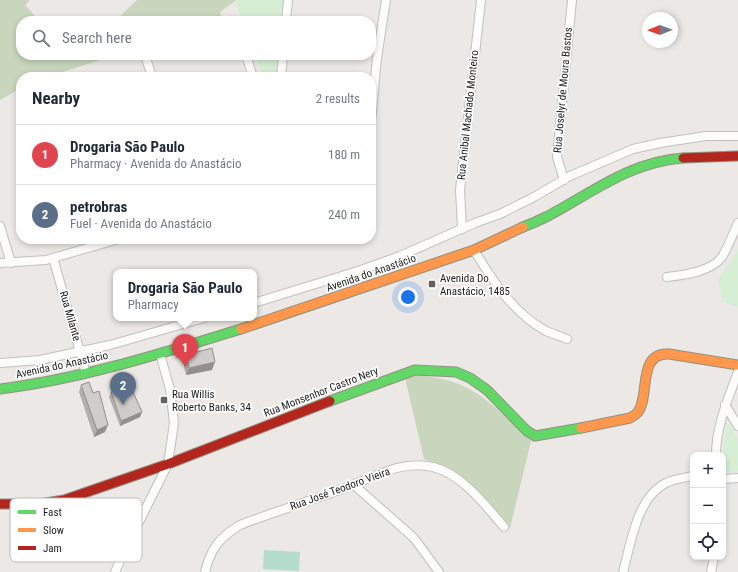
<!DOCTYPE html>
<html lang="en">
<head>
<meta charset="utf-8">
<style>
	:root { --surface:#fff; --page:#f2f2f3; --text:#1f2937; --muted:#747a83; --line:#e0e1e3; --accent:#2563eb }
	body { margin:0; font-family:"Roboto Condensed",sans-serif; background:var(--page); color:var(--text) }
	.controls { position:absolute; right:12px; bottom:12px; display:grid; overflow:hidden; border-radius:8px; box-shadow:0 2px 6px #0003 }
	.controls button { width:36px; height:36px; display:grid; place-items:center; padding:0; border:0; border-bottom:1px solid var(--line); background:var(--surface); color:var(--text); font:20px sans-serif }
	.compass { position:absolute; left:642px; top:12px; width:36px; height:36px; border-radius:50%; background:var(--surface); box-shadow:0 2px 6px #0003; rotate:269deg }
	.you { position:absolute; left:408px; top:297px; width:14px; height:14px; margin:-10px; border:3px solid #fff; border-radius:50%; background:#1a73e8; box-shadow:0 0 0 6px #1a73e833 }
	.badge { display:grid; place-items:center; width:26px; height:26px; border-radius:50%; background:var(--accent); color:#fff; font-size:13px; font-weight:700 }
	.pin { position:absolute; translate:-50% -33px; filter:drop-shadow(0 1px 2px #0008) }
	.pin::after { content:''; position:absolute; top:21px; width:14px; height:12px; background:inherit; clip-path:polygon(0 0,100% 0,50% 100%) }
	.popup { position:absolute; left:113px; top:269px; width:144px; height:52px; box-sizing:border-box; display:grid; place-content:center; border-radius:8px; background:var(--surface); filter:drop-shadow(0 1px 3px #0005); font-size:13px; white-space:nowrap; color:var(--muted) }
	.popup b { font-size:15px; color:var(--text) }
	.popup::after { content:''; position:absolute; left:50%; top:100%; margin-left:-8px; border:8px solid transparent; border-top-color:var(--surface) }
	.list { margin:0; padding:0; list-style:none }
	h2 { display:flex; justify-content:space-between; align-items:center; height:52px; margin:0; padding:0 16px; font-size:17px }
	h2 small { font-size:13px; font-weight:400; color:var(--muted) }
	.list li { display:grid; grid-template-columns:26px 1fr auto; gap:12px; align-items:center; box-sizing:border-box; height:60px; padding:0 16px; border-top:1px solid var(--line) }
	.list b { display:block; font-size:15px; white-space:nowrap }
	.list p { margin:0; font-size:13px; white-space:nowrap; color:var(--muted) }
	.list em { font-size:13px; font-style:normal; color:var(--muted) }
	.icon { flex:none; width:22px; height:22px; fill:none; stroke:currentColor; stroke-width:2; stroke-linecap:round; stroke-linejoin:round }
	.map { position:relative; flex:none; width:738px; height:572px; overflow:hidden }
	.search { position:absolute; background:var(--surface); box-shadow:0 2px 6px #0003; left:16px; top:16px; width:360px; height:44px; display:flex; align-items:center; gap:10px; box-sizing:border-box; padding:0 14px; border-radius:16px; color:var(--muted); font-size:15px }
	.panel { position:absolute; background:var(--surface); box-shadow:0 2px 6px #0003; left:16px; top:72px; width:360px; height:172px; border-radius:16px }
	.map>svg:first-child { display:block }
</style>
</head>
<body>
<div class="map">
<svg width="738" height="572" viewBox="0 0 738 572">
	<rect width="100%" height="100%" fill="#ebe8e5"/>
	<g fill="#c7d6bd">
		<path d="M0,0h30l-5,5 14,16h-18v34h95l-69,22h-26v11l-21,12z"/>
		<path d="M137,0h100l-17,12 2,9h-107z"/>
		<path d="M421,375c14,3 27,4 40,10 25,10 50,38 70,56l-21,87 -48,-50 -13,-9 -25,-10 -19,-81z"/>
	</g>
	<g fill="#d6eed4">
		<path d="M237,0h47l-2,21h-40l-7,-20z"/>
		<path d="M255,55h23l-2,22h-13z"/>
		<path d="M738,250v57l-16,-6 -4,-22 14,-19z"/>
		<path d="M727,423l3,2 8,14v32h-14v-26z"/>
	</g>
	<path fill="#b5ddcb" d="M264,550l36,2 -1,19 -36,-2z"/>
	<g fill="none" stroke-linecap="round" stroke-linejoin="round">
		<g stroke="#c2c0bf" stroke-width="10">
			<g id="street">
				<path d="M286,21l2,-21"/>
				<path d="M145,55l7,22"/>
				<path d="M246,55l7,22"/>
				<path d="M281,77l2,-22"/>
				<path d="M371,122l6,-64 9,-58"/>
				<path d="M564,180l-7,-23 15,-157"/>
				<path d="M0,226l11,37"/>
				<path d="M462,229l-2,-39 21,-190"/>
				<path d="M474,250c18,30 40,64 72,81 7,3 14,5 21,8"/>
				<path d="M53,258l33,115"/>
				<path d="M0,263l46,-3 73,-21"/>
				<path d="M667,277c16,-2 44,-5 55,-20 6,-10 11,-23 16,-34"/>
				<path d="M254,303l104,-32 42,-15 75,-33 25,-9 34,-17 36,-21 63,-27 27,-6 46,-7h32"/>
				<path d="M0,363l40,-3 70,-15 94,-27"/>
				<path d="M725,405l13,21"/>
				<path d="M716,455c0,-29 12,-56 22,-83"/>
				<path d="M723,479l15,-1"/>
				<path d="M354,485l60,53 25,34"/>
				<path d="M115,572l9,-20 44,-88 6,-41 -4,-34 -10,-35"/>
				<path d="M205,572c6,-24 14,-34 35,-47 29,-11 59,-21 89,-31 8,-4 17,-6 26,-10 24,-10 50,-24 78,-17 29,7 53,39 71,60"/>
				<path d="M623,572c8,-29 14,-75 43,-89 8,-4 18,-5 27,-7"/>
				<path d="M711,572l3,-15"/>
			</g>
		</g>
		<g stroke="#91917f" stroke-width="11">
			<g id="fast">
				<path d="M523,227c8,-3 17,-7 25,-11 45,-24 82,-54 135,-58"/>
				<path d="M0,389c82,-10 162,-36 241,-60"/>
				<path d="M330,401l85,-31 41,2 14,6 17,12 40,41 8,5 46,-8"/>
			</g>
		</g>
		<g stroke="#91917f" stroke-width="11">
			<g id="slow">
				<path d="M241,329l233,-79 49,-23"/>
				<path d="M581,428l49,-10c3,-2 6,-3 8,-6 12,-16 -1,-60 31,-58l69,11"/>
			</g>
		</g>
		<g stroke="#91917f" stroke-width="11">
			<g id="jam">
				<path d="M683,158l55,-2"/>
				<path d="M0,504h39l25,-4 104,-36 162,-63"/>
			</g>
		</g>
		<use href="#street" stroke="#fcfcfb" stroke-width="8"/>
		<use href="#fast" stroke="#63d668" stroke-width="9"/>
		<use href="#slow" stroke="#ff974d" stroke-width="9"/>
		<use href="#jam" stroke="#b3261e" stroke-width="9"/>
	</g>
	<g fill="#b3afae">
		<path d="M187,360l25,10 -26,5 -2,-8z"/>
		<path d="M81,385l24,47 -11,5 -15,-45z"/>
		<path d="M111,392l29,25 -20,9 -11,-29z"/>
	</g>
	<g fill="#928f8d">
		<path d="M215,362l-3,8 -26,5 3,-7z"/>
		<path d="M142,412l-2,5 -20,9 1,-5z"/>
		<path d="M108,425l-3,7 -11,5 3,-7z"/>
	</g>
	<g fill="#d0ccca" stroke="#928f8d">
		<path d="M212,348l3,14 -26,6 -2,-8 3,-6z"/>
		<path d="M89,382l4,11 6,-2 9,34 -11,5 -16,-45z"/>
		<path d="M129,383l13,29 -21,9 -10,-29z"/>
	</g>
	<g fill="#646362" stroke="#fff" stroke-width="1.5">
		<rect x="428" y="280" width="8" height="8" rx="2"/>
		<rect x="160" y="396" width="8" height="8" rx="2"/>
	</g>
	<g text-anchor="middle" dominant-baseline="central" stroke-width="3.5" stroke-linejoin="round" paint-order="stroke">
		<g font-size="11" fill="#1c1c1c" stroke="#fff">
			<text transform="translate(563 90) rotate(-85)">Rua Joselyr de Moura Bastos</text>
			<text transform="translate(468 115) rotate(-84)">Rua Anibal Machado Monteiro</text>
			<text transform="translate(371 273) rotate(-19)">Avenida do Anastácio</text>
			<text transform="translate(70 316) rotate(74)">Rua Milante</text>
			<text transform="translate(62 365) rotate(-12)">Avenida do Anastácio</text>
			<text transform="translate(321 392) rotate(-21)">Rua Monsenhor Castro Nery</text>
			<text transform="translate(340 489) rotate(-20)">Rua José Teodoro Vieira</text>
		</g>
		<g font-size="11" fill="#1c1c1c" stroke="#fff" text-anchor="start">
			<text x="440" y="278">Avenida Do<tspan x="440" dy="13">Anastácio, 1485</tspan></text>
			<text x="172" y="394">Rua Willis<tspan x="172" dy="13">Roberto Banks, 34</tspan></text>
		</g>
	</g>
	<rect x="10" y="498" width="132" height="64" rx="6" fill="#fff" stroke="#bbb" stroke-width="1"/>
	<rect x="18" y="510" width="18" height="4" fill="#63d668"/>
	<rect x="18" y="528" width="18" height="4" fill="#ff974d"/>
	<rect x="18" y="546" width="18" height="4" fill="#b3261e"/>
	<g font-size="11" fill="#1c1c1c">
		<text x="43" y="516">Fast</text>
		<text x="43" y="534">Slow</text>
		<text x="43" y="552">Jam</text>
	</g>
</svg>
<div class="controls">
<button>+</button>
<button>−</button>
<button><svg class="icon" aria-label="locate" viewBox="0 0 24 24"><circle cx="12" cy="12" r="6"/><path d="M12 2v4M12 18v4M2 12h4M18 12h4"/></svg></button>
</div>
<svg class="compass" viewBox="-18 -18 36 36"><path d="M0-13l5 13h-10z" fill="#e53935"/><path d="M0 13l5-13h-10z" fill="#747a83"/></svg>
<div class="you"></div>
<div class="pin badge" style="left:185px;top:367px;background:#e0444e">1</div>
<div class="popup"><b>Drogaria São Paulo</b>Pharmacy</div>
<div class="pin badge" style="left:123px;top:405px;background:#5c6f8a">2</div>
<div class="search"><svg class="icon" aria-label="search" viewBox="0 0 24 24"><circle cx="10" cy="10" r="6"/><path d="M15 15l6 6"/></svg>Search here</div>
<section class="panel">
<h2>Nearby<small>2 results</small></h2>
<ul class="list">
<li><span class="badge" style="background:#e0444e">1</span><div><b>Drogaria São Paulo</b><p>Pharmacy · Avenida do Anastácio</p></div><em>180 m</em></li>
<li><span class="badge" style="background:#5c6f8a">2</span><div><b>petrobras</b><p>Fuel · Avenida do Anastácio</p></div><em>240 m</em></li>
</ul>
</section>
</div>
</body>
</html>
